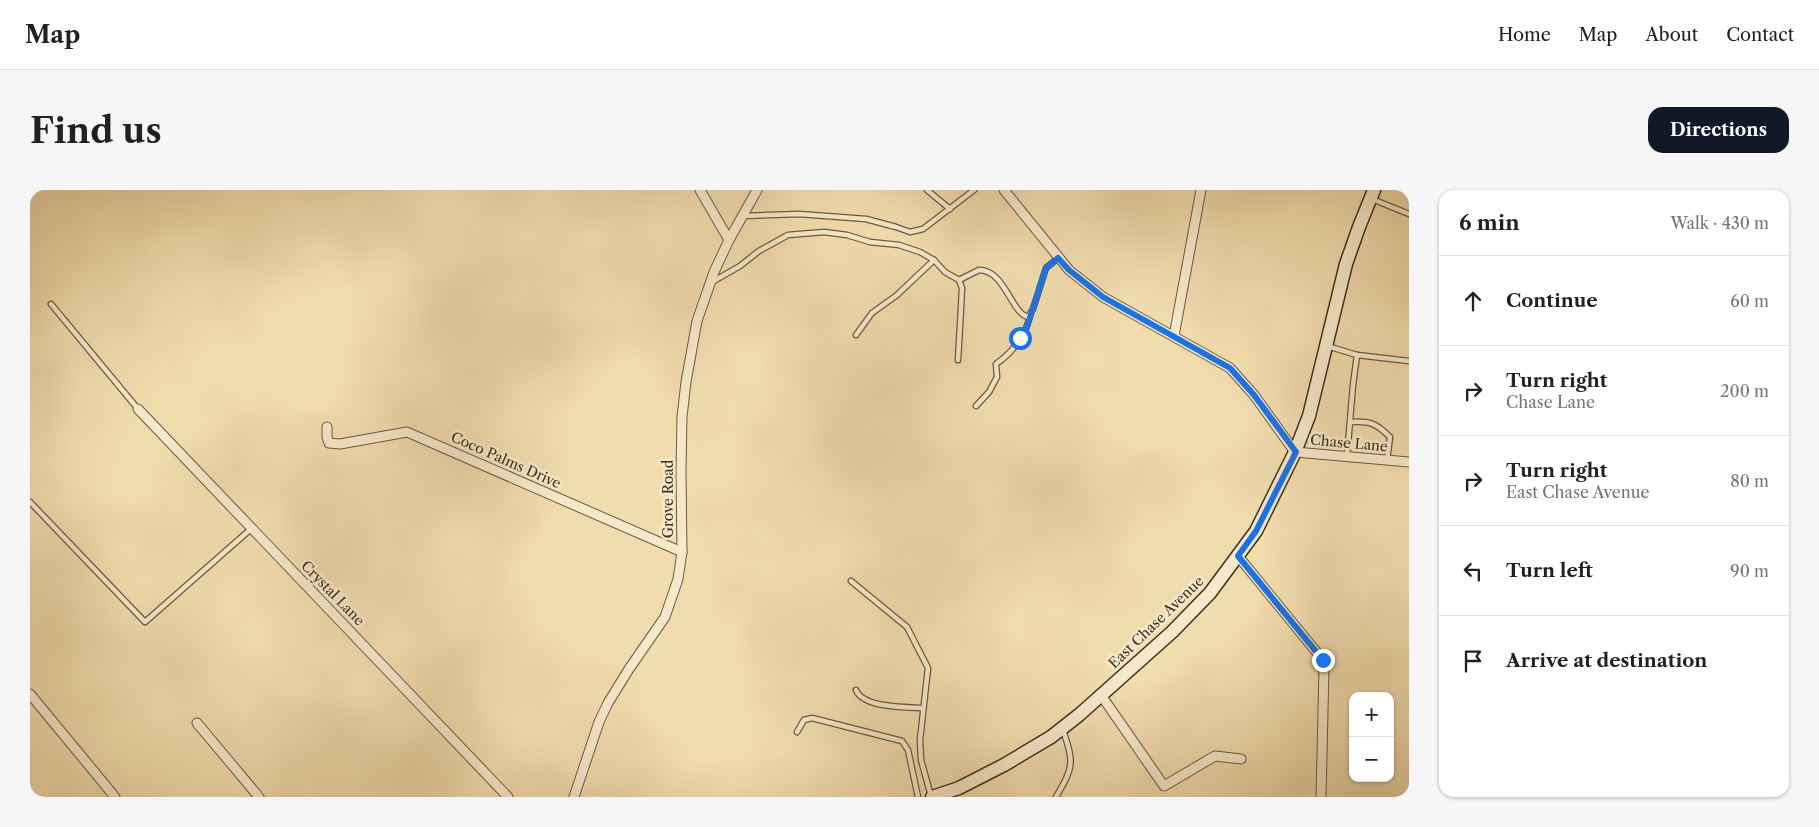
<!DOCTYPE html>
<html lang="en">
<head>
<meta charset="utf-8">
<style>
	:root { --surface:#fff; --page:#f6f6f6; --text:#202124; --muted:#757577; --line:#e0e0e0; --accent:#111827 }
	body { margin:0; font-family:"Libre Caslon Text",serif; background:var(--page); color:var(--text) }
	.controls { position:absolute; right:15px; bottom:15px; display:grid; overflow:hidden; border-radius:10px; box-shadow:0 1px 4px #0004 }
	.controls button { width:45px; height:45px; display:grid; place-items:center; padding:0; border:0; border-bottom:1px solid var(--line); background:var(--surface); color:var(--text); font:25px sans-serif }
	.stop { position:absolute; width:15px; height:15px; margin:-11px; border:4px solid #1a73e8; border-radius:50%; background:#fff }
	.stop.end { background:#1a73e8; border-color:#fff; box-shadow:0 1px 5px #0008 }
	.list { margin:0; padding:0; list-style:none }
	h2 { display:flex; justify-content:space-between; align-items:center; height:65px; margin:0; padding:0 20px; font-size:21px }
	h2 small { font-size:16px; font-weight:400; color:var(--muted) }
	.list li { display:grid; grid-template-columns:32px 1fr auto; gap:15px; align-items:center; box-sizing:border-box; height:90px; padding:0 20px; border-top:1px solid var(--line) }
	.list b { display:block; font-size:19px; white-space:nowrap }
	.list p { margin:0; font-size:16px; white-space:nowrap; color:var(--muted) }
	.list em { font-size:16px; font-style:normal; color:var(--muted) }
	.icon { flex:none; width:28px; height:28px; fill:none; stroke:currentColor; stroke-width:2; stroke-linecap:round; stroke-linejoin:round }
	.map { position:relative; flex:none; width:1379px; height:607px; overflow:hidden; border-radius:15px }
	header { display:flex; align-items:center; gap:30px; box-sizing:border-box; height:70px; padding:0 25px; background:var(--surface); border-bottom:1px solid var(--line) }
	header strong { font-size:24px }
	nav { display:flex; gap:28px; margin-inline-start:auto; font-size:18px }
	.intro { display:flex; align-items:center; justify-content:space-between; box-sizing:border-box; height:120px; padding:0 30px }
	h1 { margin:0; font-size:35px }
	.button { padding:12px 22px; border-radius:15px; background:var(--accent); color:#fff; font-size:18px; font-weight:700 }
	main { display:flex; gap:30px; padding:0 30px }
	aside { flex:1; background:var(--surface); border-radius:15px; box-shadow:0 1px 4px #0004 }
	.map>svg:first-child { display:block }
</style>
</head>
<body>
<header>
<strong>Map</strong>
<nav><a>Home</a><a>Map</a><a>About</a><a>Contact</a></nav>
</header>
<div class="intro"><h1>Find us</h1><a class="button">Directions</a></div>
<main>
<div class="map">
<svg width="1379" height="607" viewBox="0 0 1379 607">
	<rect width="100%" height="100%" fill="#f1dcae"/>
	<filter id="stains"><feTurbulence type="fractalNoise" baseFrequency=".004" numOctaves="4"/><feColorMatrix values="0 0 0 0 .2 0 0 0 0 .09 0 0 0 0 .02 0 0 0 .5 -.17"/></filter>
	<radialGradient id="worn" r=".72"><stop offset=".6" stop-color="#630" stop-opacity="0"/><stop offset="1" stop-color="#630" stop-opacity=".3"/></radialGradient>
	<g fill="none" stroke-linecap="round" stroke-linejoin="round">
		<g stroke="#6a5a41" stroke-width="7">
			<g id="service">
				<path d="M897,0l23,19"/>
				<path d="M1342,9l37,15"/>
				<path d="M713,26l56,-2 67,5 30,8 14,5 13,-3 51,-39"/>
				<path d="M904,70l11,12 14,8 20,-10c26,0 32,43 49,47l5,-8 13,-41 12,-10"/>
				<path d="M682,92l28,-16 19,-15 29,-16 36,-3 23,3 23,7 29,3 21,7 14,8 -37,35 -25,18 -16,22"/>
				<path d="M21,114l87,105"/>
				<path d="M1297,156l30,9 52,6"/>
				<path d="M928,170l3,-52 1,-20 -3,-8"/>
				<path d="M946,216l13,-14 8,-15 -1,-13c17,-12 29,-28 34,-48"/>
				<path d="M1321,232c19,-1 25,1 39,15l-3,23"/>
				<path d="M1317,266l6,-71 4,-30"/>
				<path d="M0,312l115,120 107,-94"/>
				<path d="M821,391l56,46 21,41 -8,72 1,20 10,36"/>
				<path d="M826,500c7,18 49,17 67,18"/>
				<path d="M767,542l7,-12 8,-2 90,23 6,9 10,47"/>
				<path d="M1026,607c18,-31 18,-34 7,-67"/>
			</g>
		</g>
		<g stroke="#6a5a41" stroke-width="11">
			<g id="minor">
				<path d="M670,0l29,50"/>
				<path d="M974,0l65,80 34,27 127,71 24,27 41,57 114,10"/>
				<path d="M1144,146l27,-146"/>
				<path d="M108,219l370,388"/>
				<path d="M297,237v10l2,6 11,1 67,-12 275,120"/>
				<path d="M1208,366l85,104 1,8 -3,129"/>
				<path d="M0,504l85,103"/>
				<path d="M1071,505l63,91 51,-30 26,3"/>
				<path d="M167,533l62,74"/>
				<path d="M544,607l25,-75 9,-19 21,-34 36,-52 13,-38 4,-27 -1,-82 1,-53 4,-35 11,-61 17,-49 15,-32 28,-50"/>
			</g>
		</g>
		<g stroke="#3d2f1d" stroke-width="15">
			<path id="secondary" d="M902,607l27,-9 45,-23 47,-28 28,-22 93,-83 38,-39 46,-62 39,-79 14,-36 37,-152 13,-37 15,-37"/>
		</g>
		<use href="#service" stroke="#f6e8ca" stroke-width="4.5"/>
		<use href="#minor" stroke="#f6e8ca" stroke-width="9"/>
		<use href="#secondary" stroke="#f6e8ca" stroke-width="12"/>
	</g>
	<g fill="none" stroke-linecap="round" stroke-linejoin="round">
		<path stroke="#1a73e8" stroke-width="6" d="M990,148l6,-8 20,-62 12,-10 11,12 34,27 127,71 24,27 42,57 -40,79 -18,25 85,104"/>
	</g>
	<g text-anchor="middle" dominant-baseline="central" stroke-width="5" stroke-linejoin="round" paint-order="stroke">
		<g font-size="14" fill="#3d2f1d" stroke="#f6e8ca">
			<text transform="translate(1319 253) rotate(5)">Chase Lane</text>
			<text transform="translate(476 270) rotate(24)">Coco Palms Drive</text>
			<text transform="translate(638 309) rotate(-90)">Grove Road</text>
			<text transform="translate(303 403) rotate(46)">Crystal Lane</text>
			<text transform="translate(1126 432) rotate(-44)">East Chase Avenue</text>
		</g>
	</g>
	<rect width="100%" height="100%" filter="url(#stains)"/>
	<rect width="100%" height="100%" fill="url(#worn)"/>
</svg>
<div class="controls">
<button>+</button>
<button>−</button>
</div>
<div class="stop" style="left:990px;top:148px"></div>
<div class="stop end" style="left:1293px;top:470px"></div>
</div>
<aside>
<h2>6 min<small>Walk · 430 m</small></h2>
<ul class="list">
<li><svg class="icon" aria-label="ahead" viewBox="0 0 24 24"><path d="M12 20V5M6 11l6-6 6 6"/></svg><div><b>Continue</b></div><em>60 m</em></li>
<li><svg class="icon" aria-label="right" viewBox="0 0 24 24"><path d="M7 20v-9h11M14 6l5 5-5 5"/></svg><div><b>Turn right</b><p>Chase Lane</p></div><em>200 m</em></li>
<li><svg class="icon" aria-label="right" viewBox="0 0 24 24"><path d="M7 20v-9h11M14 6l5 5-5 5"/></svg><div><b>Turn right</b><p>East Chase Avenue</p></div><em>80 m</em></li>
<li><svg class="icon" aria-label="left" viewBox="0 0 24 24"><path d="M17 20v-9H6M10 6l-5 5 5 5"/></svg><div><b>Turn left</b></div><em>90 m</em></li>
<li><svg class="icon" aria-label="arrive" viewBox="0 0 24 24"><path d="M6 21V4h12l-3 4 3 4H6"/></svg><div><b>Arrive at destination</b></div></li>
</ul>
</aside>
</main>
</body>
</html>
